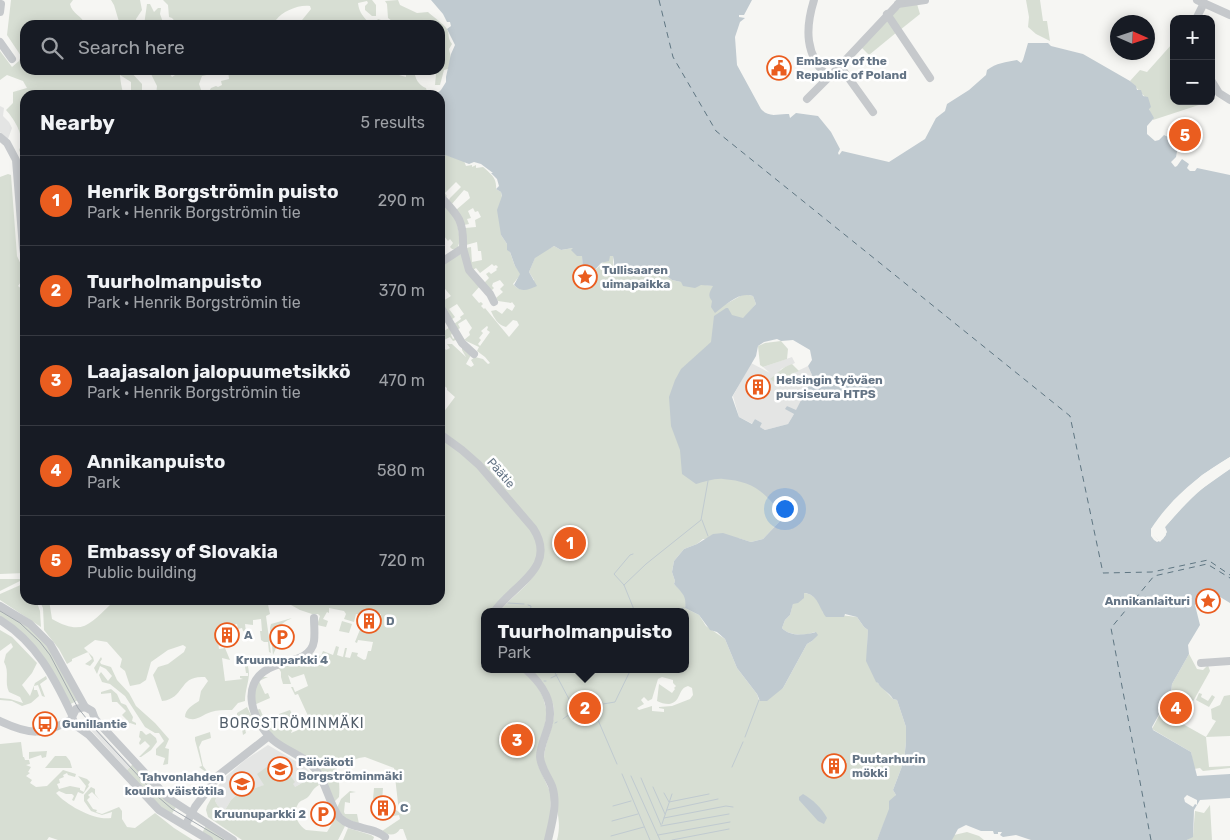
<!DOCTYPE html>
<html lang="en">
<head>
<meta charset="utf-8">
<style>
	:root { --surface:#171b24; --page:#242831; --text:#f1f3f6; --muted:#9ea1a6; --line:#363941; --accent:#ea5d1f }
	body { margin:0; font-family:Rubik,sans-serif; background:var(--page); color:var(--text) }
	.controls { position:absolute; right:15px; top:15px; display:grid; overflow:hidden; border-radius:10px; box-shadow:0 2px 12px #0003 }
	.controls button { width:45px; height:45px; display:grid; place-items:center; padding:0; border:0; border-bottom:1px solid var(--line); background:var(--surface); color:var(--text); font:25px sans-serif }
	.compass { position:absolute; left:1110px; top:15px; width:45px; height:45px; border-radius:50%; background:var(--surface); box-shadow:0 2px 12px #0003; rotate:93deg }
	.you { position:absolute; left:784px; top:508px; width:18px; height:18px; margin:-12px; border:4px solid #fff; border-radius:50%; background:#1a73e8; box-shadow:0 0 0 8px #1a73e833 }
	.badge { display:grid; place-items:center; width:32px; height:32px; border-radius:50%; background:var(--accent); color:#fff; font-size:16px; font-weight:700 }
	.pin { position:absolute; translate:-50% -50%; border:2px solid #fff; box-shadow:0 1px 5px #0006 }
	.popup { position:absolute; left:481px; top:608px; width:208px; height:65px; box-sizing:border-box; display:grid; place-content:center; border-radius:10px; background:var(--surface); filter:drop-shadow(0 1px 4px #0005); font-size:16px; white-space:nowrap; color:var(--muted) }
	.popup b { font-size:19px; color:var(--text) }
	.popup::after { content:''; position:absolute; left:50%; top:100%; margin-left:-10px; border:10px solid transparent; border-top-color:var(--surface) }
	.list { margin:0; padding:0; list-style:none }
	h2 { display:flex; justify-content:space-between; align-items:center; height:65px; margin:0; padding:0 20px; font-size:21px }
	h2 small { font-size:16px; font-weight:400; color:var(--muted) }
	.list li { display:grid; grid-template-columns:32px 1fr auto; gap:15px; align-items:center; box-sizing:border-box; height:90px; padding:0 20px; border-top:1px solid var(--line) }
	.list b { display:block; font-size:19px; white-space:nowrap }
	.list p { margin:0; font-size:16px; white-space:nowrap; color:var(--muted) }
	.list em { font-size:16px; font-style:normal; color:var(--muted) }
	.icon { flex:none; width:28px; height:28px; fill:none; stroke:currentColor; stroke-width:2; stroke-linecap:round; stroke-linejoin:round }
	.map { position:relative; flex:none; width:1230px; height:840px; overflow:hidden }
	.search { position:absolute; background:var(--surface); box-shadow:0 2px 12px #0003; left:20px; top:20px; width:425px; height:55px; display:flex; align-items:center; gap:12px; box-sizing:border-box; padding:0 18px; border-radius:15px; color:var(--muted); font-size:19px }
	.panel { position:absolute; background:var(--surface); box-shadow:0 2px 12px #0003; left:20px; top:90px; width:425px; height:515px; border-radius:15px }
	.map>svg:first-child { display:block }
</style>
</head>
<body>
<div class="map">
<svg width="1230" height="840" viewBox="0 0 1230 840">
	<rect width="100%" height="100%" fill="#f6f6f3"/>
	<g fill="#e4e5e4">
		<path d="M0,106l4,2 -1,8 6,6 3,6 -4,11 -8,-7z"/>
		<path d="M792,357l3,6 -14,6 -3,5h13l17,-8 4,9 -4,6 3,2 -15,28 -9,-5 -1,3 8,5 -6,10 -23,6 -5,-3 2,-4 -7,-4 -2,5 -14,-7 -6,-21 18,-33 19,10 -7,-6z"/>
		<path d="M94,726l37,40 -4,4 -37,-41z"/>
		<path d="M268,745l36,21 10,10 -24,14 -25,-5 -10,3h-11l-13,12 -6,10 -7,-4 -3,-5 5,-11 -3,-2 5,-8 23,-20z"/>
	</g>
	<g fill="#d7ded3" fill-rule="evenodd">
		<path d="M11,0h62l-3,4c2,10 13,12 15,21h-60v45h104l13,14v6l-2,3h-5l-4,-3v-8l-11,-7c0,3 2,16 4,20h-99v60h-4l-2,-5c7,-12 -4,-30 -13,-40l7,-7v-11l14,-4 -4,-7 -16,-6 -7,5v-29l12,16 7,-6 2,-5 -14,-21z"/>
		<path d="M111,0h29l2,10 -6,9 1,6h-17l-6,-20z"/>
		<path d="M163,0h209l4,5v11h-4l-7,-6v-4l3,-3 -1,-2 -9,2c1,10 6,14 12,21h4l4,-5 3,1 2,5h-70l-4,-2 -11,2 13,-16 -1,-3c-10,-2 -28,5 -34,14l3,5h-8l-1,-2 -5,2h-87l-6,-7 -3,-1 -1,-12z"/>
		<path d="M398,0l2,5 17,8 11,-1c4,4 17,13 19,17 3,7 0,8 5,15l-3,5 2,9 -3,11 -4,1 -4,15h-5l1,-11 -2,-4h6v-26l2,-4 -2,-4v-11h-48v-4l-4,-3 -1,-14 -2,-3z"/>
		<path d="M1026,0h14l3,21h4l3,20 -14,-7 -8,-7 1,-10z"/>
		<path d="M147,4h3l4,8 4,-4h3l-1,6 4,11h-8l-2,-4h-3l-1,4h-6z"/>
		<path d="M917,4l3,10 -20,16 -7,-11 -1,-5 12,-9z"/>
		<path d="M888,20l9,12 -28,23 -8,-8z"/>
		<path d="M1172,44h2v57h37l-58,19 -8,-23 -15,-16 10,-11 7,2z"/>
		<path d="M149,70h18l5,7 6,-4 -1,-3h20l1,2 10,-2 3,4 -9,2 -3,8 4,11h-47l1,-9z"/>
		<path d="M228,70h170l1,5 7,2v-7h8c1,8 4,15 12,18l2,7h-221l4,-7 5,-2 2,1 4,-2 -1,-4 8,-2z"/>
		<path d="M440,153l24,8 2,5 6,-1v2l4,-2v3l7,-1c8,7 14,11 13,22l5,3 1,5 -1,38 6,9 8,22 6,8 -8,10c8,9 11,4 21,3v-7l-5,-8 7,-17 18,-9 7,4 12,-2 9,8 1,17h9l18,-17h3v18l11,2h16l3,-3 21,1 8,6 9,2 32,4 13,18 18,-10 9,2 3,8 -10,12 -37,29 48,136 25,36 -2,4 -17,18 -12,3 -13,-4 -35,1 -6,5 -13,5 -10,12 -2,11 3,9 -1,3 8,8 5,9 -2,7 14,7 7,11 19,13 12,29 20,26 2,6 24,-12 24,-44 5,-3 5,-6 -2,-3c-10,4 -26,4 -33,-4l3,-8 5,-5 3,-12 5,-1 6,-9c9,0 18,11 19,20l34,4 7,10 4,3 -1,26 10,26 16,17 4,1 9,27v15l-2,19 -11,29 3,5 -19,45h-320c8,-30 -11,-51 -13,-79 -1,-19 14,-38 9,-57 -5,-14 -15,-24 -24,-35h156v-57h-186c11,-14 26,-23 36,-38l-4,-2 -40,40h-6v57h34l16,13 8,15 4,16 -9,52 13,29 -1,22 -5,24h-138l-4,-11h-3c-4,7 -12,7 -18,2l18,-12 -1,-4 -6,1v-8l6,4 -5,-44 -29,-11 -6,1 -23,8c3,11 4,20 3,31l-5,5 -15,-30 -42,-32 -13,-15 -8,-15 4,-1 6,14 11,-5 2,3h2l-2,-7 11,-4 6,13 6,-2 1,2 -10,5 -2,5 33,-14v-3l-7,-1 -3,4 -7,3 -1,-3 3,-1 -11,-24 -3,1 -4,-8h2l2,5 13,-6 -4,-12 -12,4 -4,-3 3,9h-8l-2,-7v-5l-3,-5 33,-14 10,3 2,-5 10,4 3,-9 3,1 -2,8 6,2 2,-9h2l-2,9 5,1 2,-6 6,1 -1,3 7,4 2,-1 2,-8h3l2,-9 -15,-2 -1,3 -2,-1 6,-15 -2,-1 1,-3 5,1v3l6,4 3,-1 2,-7h3l2,-9 -15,-3v5l-10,-2 -2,8 -10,-3 2,-5 -2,-3 -15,-3v5l-2,-1 -4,7 5,2 -2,6 -9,-2 3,-9 -2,-2h-6l-12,-4 -18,-10h36l1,2 13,-2h108v-183l15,-20 -8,-7v-2l-4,-3 -3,3v-45l6,7 4,-2 -3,-4h5l14,13 -4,-7v-4l9,9 -5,9 5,3 3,-2 -3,-5 4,-3 8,2 5,5 2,-1 -5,-6 -8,-6 2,-4 -15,-7 6,-5 -1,-3 3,-4 -6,-9 -8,5 2,4 -3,2 -3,-6 7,-5 -1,-2 4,-3 -7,-10 -8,5 6,8 -4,3 -11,-18v-3l3,2 8,-5 -11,-13v-18l21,-11 19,32 -8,9 7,8 2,-1 2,2 -2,2 3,3 1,-1 24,29 10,-12 -2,-4 -4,-1 -7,7c-8,-2 -12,-9 -15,-16l5,-1 6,4 5,-6 5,3 3,-5 -3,-4 -1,1 -13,-2 -2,-3 7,-6 -3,-3 4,-4 -4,-5 -7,3 -1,3 2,2 -4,4 -6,-9 5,-5 -3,-4 3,-2 2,2 6,-4 -1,-1 2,-2 -2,-2 -2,1 -2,-2 -12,9 -4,-5 -3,2 -2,-1 -5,-21 5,-1 1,15 10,-2 -1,-9h-3l-1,-9 -11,3 -1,-17 11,-1 -1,-7 6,-3 -3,-6 -3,1 -2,-4 -5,3 3,7 -4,1 2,5 -5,1 -8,-15 14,-12 -2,-6 -4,-2 -13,15 -3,-3 2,-4 11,-11 -5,-5 -11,11 2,3 -2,2 -5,-5zM487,326l1,1 -1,3 3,2 -10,14 -2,-2 3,-4 -2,-2 4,-5 -2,-2zM662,677l11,3v3l3,3 -2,2 1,1 -3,4 -13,-9 -2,17c4,2 7,3 12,3 13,-2 8,-15 19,-18l4,2 1,7 -3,4 -18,7 -13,1v1l5,1v3l-12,-1v-5l-13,4 -2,-2 7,-4 -3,-4 3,-3 4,4 4,-2 6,-20z"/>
		<path d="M8,174l3,1 6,81 7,15 -2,3 3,2 -7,10 5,4 2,-2v285l-25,1v-397z"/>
		<path d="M446,206l10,11 4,23 -3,10 -5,-1 -2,-2 3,-4 -3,-4 -2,2 -4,-5 -4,2v-31z"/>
		<path d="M450,327l3,5 -2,3 2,4 3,-2v3l-3,1 -3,-4 -10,5v-8z"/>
		<path d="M781,341l7,8 -1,10 -24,8 -3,-2 -2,-19 7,-3z"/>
		<path d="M792,364l7,7 -8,3 -10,12 -11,-7c9,-7 11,-11 22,-15z"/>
		<path d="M0,579h22v1l-22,11z"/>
		<path d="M25,583v17h11l4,11 1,16 -41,-27v-6z"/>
		<path d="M39,600h10l3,19c30,17 37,6 59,-15l1,-4h155l3,14 -4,2 5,37 -2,-1 -1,-10h-4l-3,-2 -1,-9h2l-1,-12 -8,1v5l-8,-1 1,8 -3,-1 -1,-3 -4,1 -1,-5 -11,2v4l-9,2 2,17 6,-1 5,12 -8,-2 3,23 18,-2 -3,-1v-2h8v-3h-2l-2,-13h-5l4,-3c12,16 2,27 2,44l-7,2 -6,7c-7,0 -15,0 -21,2 -10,3 -15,11 -26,5 0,-8 8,-12 14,-16l2,-10 7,-10 -3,-4c-27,-2 -19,21 -43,24l-9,-26 5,-8 10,-3 16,-12 2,-5 -3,-2 -15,5 -17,12 -5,18 -6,4 -10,2 -5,-15 -5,-4 2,-8 -15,-17 -12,-2 -11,8 9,9 1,4 -4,5 -5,-2 7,-5 -4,-7 -16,7v2l-5,3 -8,-15 -15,-19 -1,-22z"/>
		<path d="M0,608l26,16 21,20 31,56 -9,5 -21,-39 -48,-48z"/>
		<path d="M292,618c-13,6 -21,14 -15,28l-4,9 -3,-27 1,-4z"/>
		<path d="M342,621l10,3 -3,9 -10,-2z"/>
		<path d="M0,630l12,7 25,26 -5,10 -10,12 8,11 5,-13 11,-7 1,3 -7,5 5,13 -3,-1 -4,-11 -4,1v4h3l2,6 -8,7 -9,3 -10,-5 -12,-1v-2l10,1 13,4 -3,-6 -11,-5c-5,-10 1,-20 -5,-30l2,-8 7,-7 -2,-4 -11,8z"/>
		<path d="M1189,654l8,15 6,1 5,-5 2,6 -29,52 25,14 10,-16 -4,-2 -1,-10 9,-4 4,-9 6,-1v41l-24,1 3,30 21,-1v2l-27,3 -3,-3 -6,1 -3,-17 -39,-23 19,-36 1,-9z"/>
		<path d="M101,657l1,2 -2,3 1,2 10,3 6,13 12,13 7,13 19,17 14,16 -4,9 4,1 -1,15 -5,1 2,-7 -9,-3v-6l8,-8 -5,-8h-4l-10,-6 -20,-31 -15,-12 -8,-2 -3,-7 2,-3 7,9 4,-5 -6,-7 -6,-3 -3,8 -3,-6z"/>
		<path d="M260,677h8l-9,4 6,13 3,-1 2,5 -16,7 -1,-11z"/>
		<path d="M111,689l6,5 4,9 5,2 7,12 -1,4 4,2v2l-6,-2 -7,3 5,-5 -6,-6 4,-4 -9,-9h-5l-1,-9 -10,1v-2z"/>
		<path d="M1199,693l3,1 -1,3 7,4 4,-6 3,2 -6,10 -13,-7z"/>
		<path d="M247,707l7,14 -2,2 -3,-8 -7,2 4,16 -3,2 -3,-17 -3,1v-6z"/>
		<path d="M140,731h2l4,4 4,-2 6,5 1,4 -6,8 -10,7h-2l11,-11 -5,-5 -5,4 -1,-2 2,-4 -2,-2z"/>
		<path d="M210,732l1,6 -9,3 -3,6 4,19 7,9 -11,-8 3,-1 -7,-26v-3z"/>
		<path d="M21,742l2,15h1l1,3h4l1,4 -4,1 5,2 -3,5 2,1 -4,3 6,4 -2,3 6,4 11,-1 16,-16 13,4 -1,3 -7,-2 -1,-2 -4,2 1,2 -5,2 1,4 -3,1 2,5 11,-3 10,2v2l4,2 2,-6 -8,-10 9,3 3,3 -2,3 1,1 -6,8 -5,-2 -4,9 -2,-1 2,-4 -2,-2h-6l-7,-3 -3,2c10,12 39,28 55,25l1,-6 -10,3 -11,-4 -7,-10v-6l7,-8 4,2v5l4,5 -7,-7 -4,3 2,2 -3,3 6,9 4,1 -1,2 6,2 17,-7 3,4v8l5,8 8,1 20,-15 19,15 19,12h-135l-9,-3 -2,3h-47v-96z"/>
		<path d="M47,751l-1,6 -4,1 -1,-3 -12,4v-7z"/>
		<path d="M55,756h11l4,5 2,7h-27z"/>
		<path d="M133,764l43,43 -5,8 -5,-3 -41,-40z"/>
		<path d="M268,766l9,5 12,3 6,8 -2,2 2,3 19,-11 5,9c-7,4 -7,8 -11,12 -3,3 -8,3 -10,7 -6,10 0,21 8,26l21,2 6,-10 -1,-1 2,-5 11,10 -7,14h-96l-34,-23 -2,-7 1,-4 10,-18 3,2 -5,11 3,5 7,4 6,-10 13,-12h11l9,-3 -7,-11z"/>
		<path d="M374,788h9l-1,13 -9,-2z"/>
		<path d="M350,791l6,1 -6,1v10l-5,-1 -1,10 1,2h12l2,10 -14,-6 -8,-10 4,-9z"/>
		<path d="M1210,805l2,35h-25l6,-4 2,-25 9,2z"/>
		<path d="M207,824l23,16h-18l-10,-7z"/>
		<path d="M348,828l23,7 3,2 -1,3h-30z"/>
		<path d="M967,832l12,4 5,4h-39l9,-5z"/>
	</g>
	<g fill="#c0cad0" fill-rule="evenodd">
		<path d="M431,0h321l-8,15h-5v2l6,1 -5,4 -5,15 2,28 24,44c9,10 17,4 28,5l1,4 6,-5 22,3 13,16 9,17 -2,4 1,2 3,-4 47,11 36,-23 11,-21 9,-7 2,-7 22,-14 17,-15 1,-5c9,-7 19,-8 30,-10l4,3 2,-3 5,-17h20l3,3 32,8 47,27 6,5 1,4h4l2,6 5,1 3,10 -2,2 5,9 -7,8v8l8,7 4,-1 5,-5 10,5 4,6 -2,11 -5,5 4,5 2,-1 5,-7 7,5 -2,4 3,3h5l2,-3 33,7v282c-31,18 -60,42 -79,72v5l9,8 6,-7 -1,-8c19,-22 39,-43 65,-58v134l-23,-14 -12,16 5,20 -12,20 1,9 -17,30 -1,9 -19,34 1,3 38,22 6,24 33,-2v24l-30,2 -6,10 -1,27 -6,3h-156l-15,-5 -13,2 -3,-2 2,-3h-4v2h-4l-1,-3h-12l-15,-6 -8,4 -6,11h-75l12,-31v-8l7,-6 -3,-5 11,-29 2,-19v-15l-9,-27 -4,-1c-4,-7 -11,-9 -15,-16l-2,-1 -10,-21 2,-31 -4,-3 -7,-10 -12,-3 -1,3h-18c-7,-9 -8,-23 -22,-24v5l-6,5 -5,1 -3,11 -5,5 -3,8c8,9 24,7 34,4l2,3 -6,6 -5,3 -24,44 -16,13h-7l-3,-7 -20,-26 -12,-29 -8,-7 -7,-2 -11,-15 -14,-7c2,-12 -3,-15 -11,-24l1,-3 -3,-9 2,-11 10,-12 13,-5 16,-10 10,-1 28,9 12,-3 17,-18 2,-4c-15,-25 -30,-36 -59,-38 -8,-1 -19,3 -27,5l-14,-10 -2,-24 -9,-24 -2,-29 6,-17 6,-11 30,-27 3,-26 12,-8h2l4,7 11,3 13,-14 -3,-8c-14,-5 -27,9 -38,17l-4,-6 1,-6c-5,-6 -2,-9 1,-15l-12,-1 -6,3 -12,-2 -2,-4 -9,-2 -8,-6 -21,-1 -3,3h-16l-11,-2 1,-12 -1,-6h-3l-1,5 -8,2 -9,10h-9l-1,-17h-5l-6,-6 2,-2 -12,2 -7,-4 -19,12 -6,14 8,14c-9,4 -16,7 -23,-1l6,-11 -5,-8 -5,-14 -3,-2v-6l-6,-9 -4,-25 5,-14 -1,-4 -5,-3 3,-3 -2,-7 -6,-6h2l-12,-9 -7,-2 -5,2 -29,-11v-58h-5l6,-5 5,-8v-5l5,-23 4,-9 -8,-16 4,-3 -1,-4h-3l-4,-8zM777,339l4,2 12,-1 17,10 2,10 -4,6 4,9 -4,6 2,2 -14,27 -9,-4 -2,3 9,5 -6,10 -23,6 -5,-3 2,-4 -7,-4 -3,5 -13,-7 -7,-20 24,-41 2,-10 6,-4z"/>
		<path d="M803,794c10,6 18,13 24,24l-3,6 -6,-3 -19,-21v-3z"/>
	</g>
	<g fill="#f6f6f3">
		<path d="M1230,457v3l-26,17 -28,25 -23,28v5l5,5 7,-8 -2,-6 31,-35 36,-25v3l-34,24 -13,13 -18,21 2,5 -4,7 -6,3 -3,-2 -3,-4v-7l23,-29 28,-25z"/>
		<path d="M1187,795l10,5v5l-2,-1 -2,3 -8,-5 -1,-4z"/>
	</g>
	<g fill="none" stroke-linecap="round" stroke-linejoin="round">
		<g stroke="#c0cad0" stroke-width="1">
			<path d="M702,520l6,16"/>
			<path d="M633,554l-3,1 -16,19 10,11 11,27"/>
			<path d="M624,585l22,-21 55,-44 7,-39"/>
			<path d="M508,603l16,1"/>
			<path d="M528,605l3,1 -1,6"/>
			<path d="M670,612l14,-4"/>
			<path d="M553,669l17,32 5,5 23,-2"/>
			<path d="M551,678l6,-3"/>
			<path d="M544,681h2"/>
			<path d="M603,704l12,-2 16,-33"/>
			<path d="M595,713l22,51"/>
			<path d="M563,719l8,-6"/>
			<path d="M555,723l2,-1"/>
			<path d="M745,737l14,-37"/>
			<path d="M732,767l11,-25"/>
			<path d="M622,774l28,66"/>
			<path d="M631,776l29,64"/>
			<path d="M641,778l20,47"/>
			<path d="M653,787l12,27"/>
			<path d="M664,793l5,9 40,-8"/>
			<path d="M613,806l18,-5"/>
			<path d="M667,810l51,-11"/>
			<path d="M664,818l62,-12 7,1"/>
			<path d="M612,821l26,-7"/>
			<path d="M662,824l10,-30"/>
			<path d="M661,826l68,-12"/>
			<path d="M658,835l72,-13"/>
			<path d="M611,836l33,-9"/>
			<path d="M672,840l57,-11"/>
		</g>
		<g stroke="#5f7682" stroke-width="1" stroke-dasharray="6 5" stroke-linecap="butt">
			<path d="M659,0l14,57 43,74 354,285 33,157 49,-1 56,-12 22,15"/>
			<path d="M1151,840l-40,-212 43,-52 53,-12 23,14"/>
		</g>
		<g stroke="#c6c9cc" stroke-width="8">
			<path d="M814,0c-9,29 -9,55 14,77"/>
			<path d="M1197,0l33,15"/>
			<path d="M898,4l27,-4"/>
			<path d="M0,12l1,-8"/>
			<path d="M887,14l43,64"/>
			<path d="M1196,19l8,-16"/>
			<path d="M0,42l12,17"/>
			<path d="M840,66l33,46"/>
			<path d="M1211,80l8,13 11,7"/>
			<path d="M807,99l33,-33 62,-66"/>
			<path d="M0,137l7,6 9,17 7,88 2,11"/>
			<path d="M440,196c18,19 24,24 23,52l-23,15"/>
			<path d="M463,248l6,22 21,24 4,8"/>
			<path d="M440,306l22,37 12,11"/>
			<path d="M440,434l22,16 17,15 54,63c26,40 -21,57 -39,84"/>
			<path d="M0,606l30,18 20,20 35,63"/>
			<path d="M314,618c0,7 1,15 0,23 -3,21 -32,19 -46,28 -29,16 -15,53 5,71 13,11 32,16 43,30 10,12 14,37 24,48 12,12 33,8 45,19"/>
			<path d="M0,620c36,22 54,57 72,95"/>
			<path d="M1201,663l29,-2"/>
			<path d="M525,669c18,15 30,35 23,58 -3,10 -8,20 -8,30 1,11 8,19 12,29 6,17 0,37 -4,54"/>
			<path d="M95,719l73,79 65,42"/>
			<path d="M0,721c30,14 42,15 72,-2"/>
			<path d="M82,729l9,-3 4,-7 -3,-8 -7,-4 -9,2 -4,8 3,8 14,10 70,75 50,30"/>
			<path d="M186,824l9,-17 24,-32 50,-39"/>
		</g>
		<path stroke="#a5abb1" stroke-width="1" d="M0,611l20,12 20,19 10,13 28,53 17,21 62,67 15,13 52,31"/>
	</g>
	<defs>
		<g id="civic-ring" transform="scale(1.25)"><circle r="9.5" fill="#fff" stroke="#ea5d1f" stroke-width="1.5"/><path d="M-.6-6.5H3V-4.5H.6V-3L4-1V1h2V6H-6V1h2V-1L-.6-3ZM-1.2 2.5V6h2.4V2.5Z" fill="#ea5d1f"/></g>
		<g id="sight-ring" transform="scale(1.25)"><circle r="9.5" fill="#fff" stroke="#ea5d1f" stroke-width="1.5"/><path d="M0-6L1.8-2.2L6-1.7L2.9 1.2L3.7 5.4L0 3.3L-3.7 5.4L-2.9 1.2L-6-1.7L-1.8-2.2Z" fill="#ea5d1f"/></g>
		<g id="building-ring" transform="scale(1.25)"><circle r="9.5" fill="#fff" stroke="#ea5d1f" stroke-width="1.5"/><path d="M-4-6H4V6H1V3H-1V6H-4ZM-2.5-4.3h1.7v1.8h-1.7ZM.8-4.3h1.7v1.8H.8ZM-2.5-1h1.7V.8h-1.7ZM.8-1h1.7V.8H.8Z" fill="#ea5d1f"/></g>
		<g id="parking-ring" transform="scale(1.25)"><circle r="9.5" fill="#fff" stroke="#ea5d1f" stroke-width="1.5"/><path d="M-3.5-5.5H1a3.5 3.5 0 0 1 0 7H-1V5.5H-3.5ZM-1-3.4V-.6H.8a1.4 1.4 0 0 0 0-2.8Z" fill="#ea5d1f"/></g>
		<g id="bus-ring" transform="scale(1.25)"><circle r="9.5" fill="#fff" stroke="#ea5d1f" stroke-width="1.5"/><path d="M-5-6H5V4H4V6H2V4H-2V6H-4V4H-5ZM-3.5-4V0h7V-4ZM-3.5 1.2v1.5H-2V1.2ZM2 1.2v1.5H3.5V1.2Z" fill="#ea5d1f"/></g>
		<g id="school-ring" transform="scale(1.25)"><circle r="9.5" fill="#fff" stroke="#ea5d1f" stroke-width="1.5"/><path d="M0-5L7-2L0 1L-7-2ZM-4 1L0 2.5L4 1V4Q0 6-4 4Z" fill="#ea5d1f"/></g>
	</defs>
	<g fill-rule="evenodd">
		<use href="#civic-ring" x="779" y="68"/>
		<use href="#sight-ring" x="585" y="277"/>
		<use href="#building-ring" x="758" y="387"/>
		<use href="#sight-ring" x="1208" y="601"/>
		<use href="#building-ring" x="369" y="621"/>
		<use href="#building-ring" x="227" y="635"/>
		<use href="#parking-ring" x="282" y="637"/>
		<use href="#bus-ring" x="45" y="724"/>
		<use href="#building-ring" x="834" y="766"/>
		<use href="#school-ring" x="280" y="769"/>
		<use href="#school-ring" x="242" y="784"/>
		<use href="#building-ring" x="383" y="808"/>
		<use href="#parking-ring" x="323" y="814"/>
	</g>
	<g text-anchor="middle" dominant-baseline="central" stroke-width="5" stroke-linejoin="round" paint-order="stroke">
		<g font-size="12" font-weight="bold" fill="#647485" stroke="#fff" text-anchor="start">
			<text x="796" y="61">Embassy of the<tspan x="796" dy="14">Republic of Poland</tspan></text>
			<text x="602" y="270">Tullisaaren<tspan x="602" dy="14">uimapaikka</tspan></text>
			<text x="776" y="380">Helsingin työväen<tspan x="776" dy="14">pursiseura HTPS</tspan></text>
			<text x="1190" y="601" text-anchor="end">Annikanlaituri</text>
			<text x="386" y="621">D</text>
			<text x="244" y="635">A</text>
			<text x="282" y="660" text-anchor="middle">Kruunuparkki 4</text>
			<text x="62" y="724">Gunillantie</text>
			<text x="852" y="759">Puutarhurin<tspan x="852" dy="14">mökki</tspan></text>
			<text x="298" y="762">Päiväkoti<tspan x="298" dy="14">Borgströminmäki</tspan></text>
			<text x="224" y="777" text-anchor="end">Tahvonlahden<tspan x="224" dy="14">koulun väistötila</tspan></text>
			<text x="400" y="808">C</text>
			<text x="306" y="814" text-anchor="end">Kruunuparkki 2</text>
		</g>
		<g font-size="12" fill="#647485" stroke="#fff">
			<text transform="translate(501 473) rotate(49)">Päätie</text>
		</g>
		<g font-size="14" letter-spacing="1" fill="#525e6a" stroke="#fff">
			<text x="292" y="723">BORGSTRÖMINMÄKI</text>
		</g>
	</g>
</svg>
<div class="controls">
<button>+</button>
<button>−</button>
</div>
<svg class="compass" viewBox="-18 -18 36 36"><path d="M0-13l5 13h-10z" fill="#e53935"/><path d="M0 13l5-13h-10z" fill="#9ea1a6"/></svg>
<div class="you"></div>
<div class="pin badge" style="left:570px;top:543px">1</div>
<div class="pin badge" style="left:585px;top:708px">2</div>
<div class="popup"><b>Tuurholmanpuisto</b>Park</div>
<div class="pin badge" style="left:517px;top:740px">3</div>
<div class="pin badge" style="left:1176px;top:708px">4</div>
<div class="pin badge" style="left:1185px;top:135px">5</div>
<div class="search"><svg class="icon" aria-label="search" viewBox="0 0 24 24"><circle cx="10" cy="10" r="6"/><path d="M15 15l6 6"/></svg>Search here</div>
<section class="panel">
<h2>Nearby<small>5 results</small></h2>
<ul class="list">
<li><span class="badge">1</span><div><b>Henrik Borgströmin puisto</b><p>Park · Henrik Borgströmin tie</p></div><em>290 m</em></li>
<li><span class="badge">2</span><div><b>Tuurholmanpuisto</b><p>Park · Henrik Borgströmin tie</p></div><em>370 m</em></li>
<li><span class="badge">3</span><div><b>Laajasalon jalopuumetsikkö</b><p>Park · Henrik Borgströmin tie</p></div><em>470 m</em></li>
<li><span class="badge">4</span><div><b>Annikanpuisto</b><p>Park</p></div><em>580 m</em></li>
<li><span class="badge">5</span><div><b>Embassy of Slovakia</b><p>Public building</p></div><em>720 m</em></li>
</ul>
</section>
</div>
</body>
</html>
